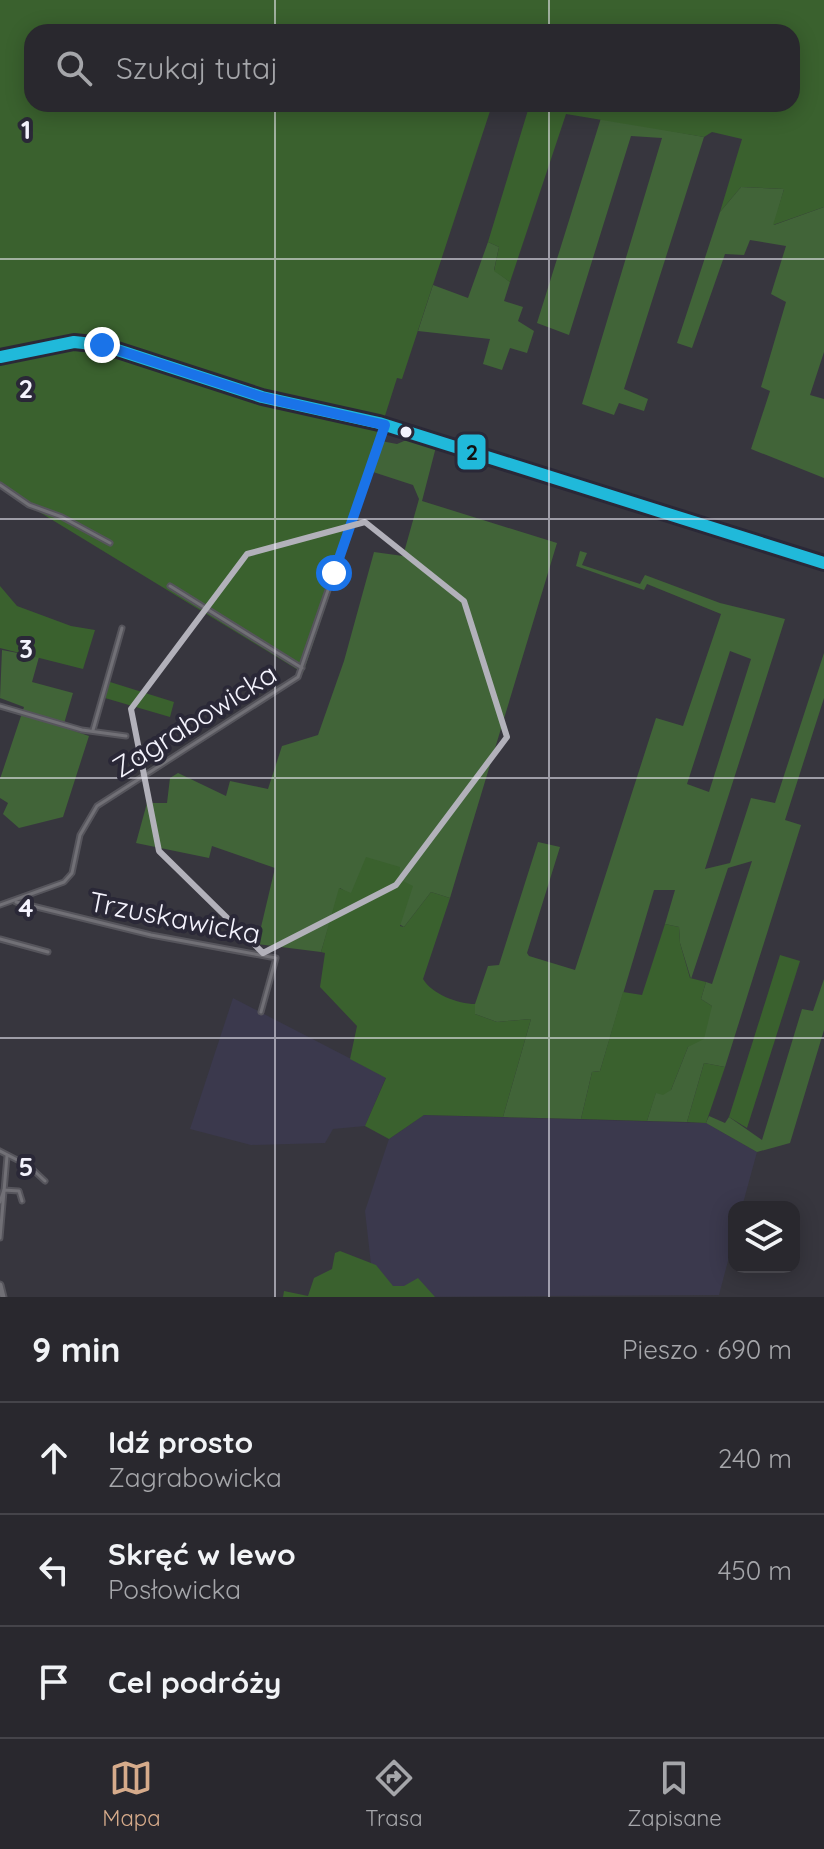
<!DOCTYPE html>
<html lang="pl">
<head>
<meta charset="utf-8">
<style>
	:root { --surface:#29282e; --page:#35343a; --text:#f1f3f6; --muted:#a5a6aa; --line:#45444a; --accent:#d6ab8b }
	body { margin:0; font-family:Quicksand,sans-serif; background:var(--page); color:var(--text) }
	.controls { position:absolute; right:24px; bottom:24px; display:grid; overflow:hidden; border-radius:16px; box-shadow:0 4px 20px #0003 }
	.controls button { width:72px; height:72px; display:grid; place-items:center; padding:0; border:0; border-bottom:2px solid var(--line); background:var(--surface); color:var(--text); font:40px sans-serif }
	.stop { position:absolute; width:24px; height:24px; margin:-18px; border:6px solid #1a73e8; border-radius:50%; background:#fff }
	.stop.end { background:#1a73e8; border-color:#fff; box-shadow:0 2px 8px #0008 }
	.list { margin:0; padding:0; list-style:none }
	h2 { display:flex; justify-content:space-between; align-items:center; height:104px; margin:0; padding:0 32px; font-size:34px }
	h2 small { font-size:26px; font-weight:400; color:var(--muted) }
	.list li { display:grid; grid-template-columns:52px 1fr auto; gap:24px; align-items:center; box-sizing:border-box; height:112px; padding:0 32px; border-top:2px solid var(--line) }
	.list b { display:block; font-size:30px; white-space:nowrap }
	.list p { margin:0; font-size:26px; white-space:nowrap; color:var(--muted) }
	.list em { font-size:26px; font-style:normal; color:var(--muted) }
	.icon { flex:none; width:44px; height:44px; fill:none; stroke:currentColor; stroke-width:2; stroke-linecap:round; stroke-linejoin:round }
	.map { position:relative; flex:none; width:824px; height:1297px; overflow:hidden }
	.search { position:absolute; background:var(--surface); box-shadow:0 4px 20px #0003; left:24px; right:24px; top:24px; height:88px; display:flex; align-items:center; gap:20px; box-sizing:border-box; padding:0 28px; border-radius:24px; color:var(--muted); font-size:30px }
	.sheet { height:440px; background:var(--surface) }
	nav { display:flex; justify-content:space-around; align-items:center; box-sizing:border-box; height:112px; border-top:2px solid var(--line); background:var(--surface); font-size:22px; color:var(--muted) }
	nav a { display:grid; justify-items:center; gap:4px }
	nav .on { color:var(--accent) }
	.map>svg:first-child { display:block }
</style>
</head>
<body>
<div class="map">
<svg width="824" height="1297" viewBox="0 0 824 1297">
	<rect width="100%" height="100%" fill="#37363e"/>
	<g fill="#3b394d">
		<path d="M233,998l153,79 -21,49 -32,3 -8,14 -74,2 -61,-16z"/>
		<path d="M424,1115l282,8 51,29 -15,55h-8v31l-15,57 -327,2 -20,-24 -7,-62 24,-72z"/>
	</g>
	<g fill="#416438" fill-rule="evenodd">
		<path d="M601,118l103,19 -80,252 24,10 -4,12 -25,-8 -5,12 -32,-11 80,-266 -31,-2 -62,199 -32,-12z"/>
		<path d="M741,187l43,2 -10,36 50,-18v145l-14,43 14,4v79l-73,-29 19,-58 -9,-4 25,-85 -15,-8 15,-48 -36,-6 -6,15 -19,-1 -33,94 -15,-5 43,-131z"/>
		<path d="M488,242l11,5 -5,23 16,12 -6,19 19,6 -5,14 16,10 -7,22 -17,-5 -8,22 -19,-6 7,-25 -72,-8 15,-46 35,13z"/>
		<path d="M411,438l26,5 -15,58 135,42 -96,318 -11,37 -19,-6 -27,35 -64,-39 -19,64 -64,-8 18,-76 -63,-22 -3,12 -73,-15 11,-40h20l3,-25 8,-5 48,23 4,-15 38,8 14,-43 36,-11 26,-74 30,-109 29,4 16,-57 -6,-14 -43,-14 11,-30 16,3z"/>
		<path d="M580,551l7,2 -5,12 58,19 5,-9 75,28 65,16 -80,250 25,-6 21,-65 24,5 49,-150v45l-39,122 16,5 -76,242 -21,-4 -17,59 -40,-1 9,-29 15,-2 17,-43 24,-41 -11,-7 5,-17 6,2 40,-123 -24,7 -37,111 -11,-36 -1,-16 -14,-3 10,-34h-21l-54,181 -8,1 -11,47 -78,-2 28,-98 -34,3 -22,-8v-10l13,-38 11,-1 39,-123 22,5 -33,106 2,3 46,14 81,-252 27,8 38,-112 -74,-30 -3,6 -68,-24zM730,651l21,8 -42,133 -22,-8z"/>
		<path d="M2,650l37,7 -7,25 41,11 -10,34 26,9 -26,81 -44,11 -16,-14 5,-11 -8,-5v-19l24,-72 -24,-9z"/>
		<path d="M824,979v51l-34,113 -33,9 -51,-29 3,-7 16,7 4,-6 33,23 40,-131 11,2z"/>
	</g>
	<g fill="#3a612e" fill-rule="evenodd">
		<path d="M0,0h824v207l-51,18 11,-36 -43,-2 -21,25 22,-73 -30,-7 -8,5 -138,-23 -56,168 -16,-11 5,-24 -11,-5 40,-132 -36,-5 -90,274 -5,-1 -14,44 -108,-24 -172,-56 -31,-3 -72,15zM32,32h760v72h-760z"/>
		<path d="M75,344l27,3 173,56 105,23 -1,23 -76,224 -303,-185v-129z"/>
		<path d="M0,586l17,20 54,20 24,4 -12,39 -83,-21z"/>
		<path d="M110,682l64,20 -4,15 -65,-19z"/>
		<path d="M366,857l34,10 -1,12 14,7 -13,40 4,1 27,-35 19,6 -27,81c9,15 35,25 52,25v10l22,8 34,-3 -28,98 -79,-2 -35,24 -24,-13 21,-48 -36,-19 7,-33 -37,-39 5,-34 -4,-1 18,-64 12,5z"/>
		<path d="M665,924l14,3 1,16 10,35 16,4 -5,17 11,7 -8,33 -16,8 -17,43 -8,5 -7,-2 -9,28 -66,-2 11,-47 8,-1 23,-79 19,3z"/>
		<path d="M780,955l20,6 -53,167 -18,-11z"/>
		<path d="M704,1063l21,4 -19,56 -19,-1z"/>
		<path d="M340,1251l36,14 17,21h11l14,-8 17,19h-152l1,-6 24,5 6,-18 18,-9 3,-16z"/>
	</g>
	<g fill="none" stroke-linecap="round" stroke-linejoin="round">
		<g stroke="#56555c" stroke-width="7">
			<g id="street">
				<path d="M0,485l29,20 33,12 48,26"/>
				<path d="M170,586l132,82"/>
				<path d="M0,706l82,24 44,6"/>
				<path d="M93,730l29,-102"/>
				<path d="M16,902l135,33 125,23 -15,54"/>
				<path d="M0,905l64,-23 8,-9 8,-38 17,-29 201,-129 87,-252"/>
				<path d="M0,939l48,13"/>
				<path d="M0,1151l29,15 16,15"/>
				<path d="M0,1202l4,-12 15,1 3,10"/>
				<path d="M0,1238l7,-82"/>
			</g>
		</g>
		<g stroke="#56555c" stroke-width="9">
			<g id="secondary">
				<path d="M0,357l74,-15 28,3 160,52 117,26 445,140"/>
				<path d="M0,1285l3,12"/>
			</g>
		</g>
		<use href="#street" stroke="#717076" stroke-width="3"/>
		<use href="#secondary" stroke="#717076" stroke-width="5"/>
		<g stroke="#2a2837" stroke-width="18">
			<path id="bus-1" d="M0,357l74,-15 28,3 160,52 117,26 445,140"/>
		</g>
		<use href="#bus-1" stroke="#20b9da" stroke-width="12"/>
	</g>
	<g fill="none" stroke-linecap="round" stroke-linejoin="round">
		<path stroke="#1a73e8" stroke-width="10" d="M102,345l160,52 123,28 -51,148"/>
	</g>
	<path fill="none" stroke="#b2b1ba" stroke-width="6" stroke-linejoin="round" d="M365,522l99,79 43,136 -111,148 -133,68 -104,-102 -28,-142 116,-155z"/>
	<path fill="none" stroke="#f4f3fd" stroke-width="2" stroke-opacity="0.55" d="M275,0v32M549,0v32M275,104v1193M549,104v1193M0,259h824M0,519h824M0,778h824M0,1038h824"/>
	<circle fill="#f4f3fd" stroke="#2a2837" stroke-width="3" cx="406" cy="432" r="7"/>
	<g text-anchor="middle" dominant-baseline="central" stroke-width="8" stroke-linejoin="round" paint-order="stroke">
		<g font-size="28" fill="#f4f3fd" stroke="#2a2837">
			<text transform="translate(194 720) rotate(-32)">Zagrabowicka</text>
			<text transform="translate(175 917) rotate(11)">Trzuskawicka</text>
		</g>
	</g>
	<g font-size="26" text-anchor="middle" font-weight="bold" fill="#f4f3fd" stroke="#2a2837" stroke-width="8" stroke-linejoin="round" paint-order="stroke">
		<text x="26" y="139">1</text>
		<text x="26" y="398">2</text>
		<text x="26" y="658">3</text>
		<text x="26" y="917">4</text>
		<text x="26" y="1176">5</text>
	</g>
	<rect stroke="#2a2837" stroke-width="3" x="456" y="433" width="31" height="38" rx="8" fill="#20b9da"/>
	<g font-size="22" text-anchor="middle" font-weight="bold" fill="#111">
		<text x="472" y="460">2</text>
	</g>
</svg>
<div class="controls">
<button><svg class="icon" aria-label="layers" viewBox="0 0 24 24"><path d="M12 4l9 5-9 5-9-5zM3 14l9 5 9-5"/></svg></button>
</div>
<div class="stop" style="left:334px;top:573px"></div>
<div class="stop end" style="left:102px;top:345px"></div>
<div class="search"><svg class="icon" aria-label="search" viewBox="0 0 24 24"><circle cx="10" cy="10" r="6"/><path d="M15 15l6 6"/></svg>Szukaj tutaj</div>
</div>
<section class="sheet">
<h2>9 min<small>Pieszo · 690 m</small></h2>
<ul class="list">
<li><svg class="icon" aria-label="ahead" viewBox="0 0 24 24"><path d="M12 20V5M6 11l6-6 6 6"/></svg><div><b>Idź prosto</b><p>Zagrabowicka</p></div><em>240 m</em></li>
<li><svg class="icon" aria-label="left" viewBox="0 0 24 24"><path d="M17 20v-9H6M10 6l-5 5 5 5"/></svg><div><b>Skręć w lewo</b><p>Posłowicka</p></div><em>450 m</em></li>
<li><svg class="icon" aria-label="arrive" viewBox="0 0 24 24"><path d="M6 21V4h12l-3 4 3 4H6"/></svg><div><b>Cel podróży</b></div></li>
</ul>
</section>
<nav>
<a class="on"><svg class="icon" aria-label="map" viewBox="0 0 24 24"><path d="M3 6l6-2 6 2 6-2v14l-6 2-6-2-6 2zM9 4v14M15 6v14"/></svg>Mapa</a>
<a><svg class="icon" aria-label="directions" viewBox="0 0 24 24"><path d="M12 3l9 9-9 9-9-9zM9 14v-3h6M13 9l2 2-2 2"/></svg>Trasa</a>
<a><svg class="icon" aria-label="saved" viewBox="0 0 24 24"><path d="M7 4h10v16l-5-4-5 4z"/></svg>Zapisane</a>
</nav>
</body>
</html>
